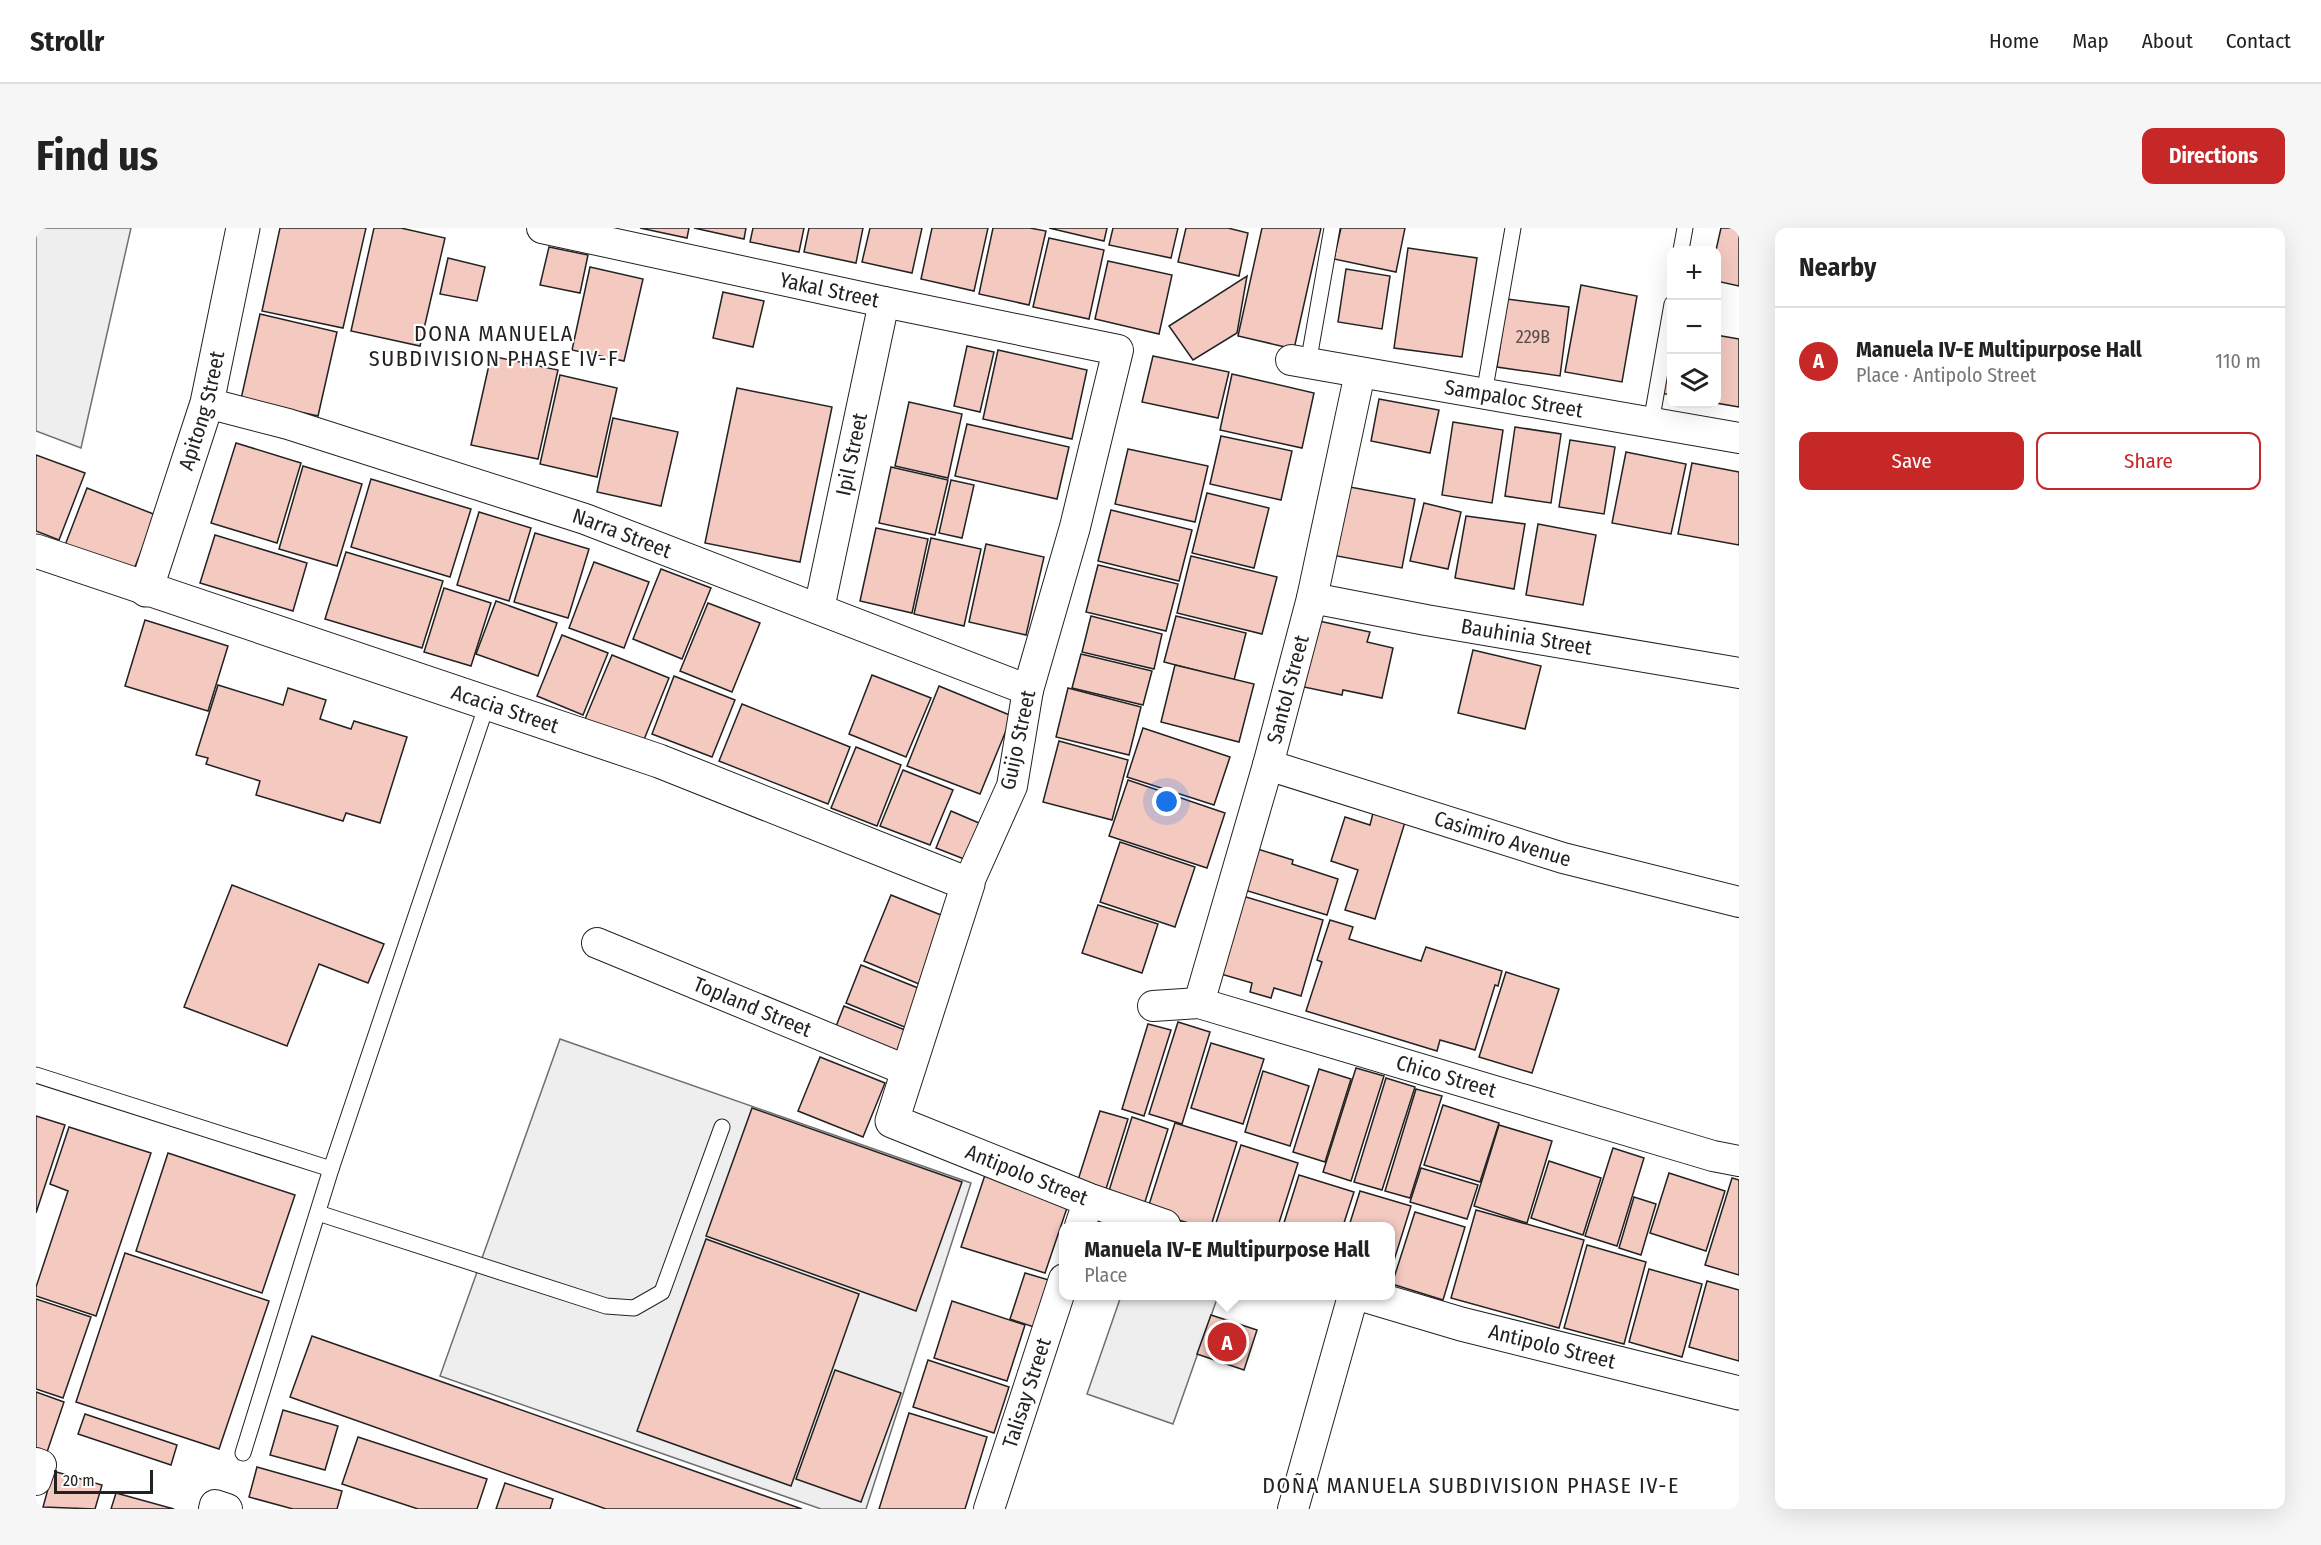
<!DOCTYPE html>
<html lang="en">
<head>
<meta charset="utf-8">
<style>
	:root { --surface:#fff; --page:#f6f6f6; --text:#222; --muted:#767676; --line:#e0e0e0; --accent:#c62828 }
	body { margin:0; font-family:"Fira Sans Condensed",sans-serif; background:var(--page); color:var(--text) }
	.controls { position:absolute; right:18px; top:18px; display:grid; overflow:hidden; border-radius:12px; box-shadow:0 6px 24px #0002 }
	.controls button { width:54px; height:54px; display:grid; place-items:center; padding:0; border:0; border-bottom:2px solid var(--line); background:var(--surface); color:var(--text); font:30px sans-serif }
	.scale { position:absolute; left:18px; bottom:15px; width:99px; box-sizing:border-box; padding-left:6px; border:3px solid #222; border-top:0; font-size:16px; line-height:21px; white-space:nowrap; color:#222; -webkit-text-stroke:4px #fff; paint-order:stroke }
	.you { position:absolute; left:1131px; top:574px; width:21px; height:21px; margin:-15px; border:4px solid #fff; border-radius:50%; background:#1a73e8; box-shadow:0 0 0 9px #1a73e833 }
	.badge { display:grid; place-items:center; width:39px; height:39px; border-radius:50%; background:var(--accent); color:#fff; font-size:20px; font-weight:700 }
	.pin { position:absolute; translate:-50% -50%; border:3px solid #fff; box-shadow:0 2px 6px #0006 }
	.popup { position:absolute; left:1023px; top:994px; width:336px; height:78px; box-sizing:border-box; display:grid; place-content:center; border-radius:12px; background:var(--surface); filter:drop-shadow(0 2px 4px #0005); font-size:20px; white-space:nowrap; color:var(--muted) }
	.popup b { font-size:22px; color:var(--text) }
	.popup::after { content:''; position:absolute; left:50%; top:100%; margin-left:-12px; border:12px solid transparent; border-top-color:var(--surface) }
	.list { margin:0; padding:0; list-style:none }
	h2 { display:flex; justify-content:space-between; align-items:center; height:78px; margin:0; padding:0 24px; font-size:26px }
	h2 small { font-size:20px; font-weight:400; color:var(--muted) }
	.list li { display:grid; grid-template-columns:39px 1fr auto; gap:18px; align-items:center; box-sizing:border-box; height:108px; padding:0 24px; border-top:2px solid var(--line) }
	.list b { display:block; font-size:22px; white-space:nowrap }
	.list p { margin:0; font-size:20px; white-space:nowrap; color:var(--muted) }
	.list em { font-size:20px; font-style:normal; color:var(--muted) }
	.actions { display:flex; gap:12px; padding:18px 24px }
	.actions a { flex:1; padding:14px 0; border:2px solid var(--accent); border-radius:12px; text-align:center; font-size:21px; color:var(--accent) }
	.actions .main { background:var(--accent); color:#fff }
	.icon { flex:none; width:33px; height:33px; fill:none; stroke:currentColor; stroke-width:2; stroke-linecap:round; stroke-linejoin:round }
	.map { position:relative; flex:none; width:1703px; height:1281px; overflow:hidden; border-radius:12px }
	header { display:flex; align-items:center; gap:36px; box-sizing:border-box; height:84px; padding:0 30px; background:var(--surface); border-bottom:2px solid var(--line) }
	header strong { font-size:28px }
	nav { display:flex; gap:33px; margin-inline-start:auto; font-size:21px }
	.intro { display:flex; align-items:center; justify-content:space-between; box-sizing:border-box; height:144px; padding:0 36px }
	h1 { margin:0; font-size:42px }
	.button { padding:15px 27px; border-radius:12px; background:var(--accent); color:#fff; font-size:21px; font-weight:700 }
	main { display:flex; gap:36px; padding:0 36px }
	aside { flex:1; background:var(--surface); border-radius:12px; box-shadow:0 6px 24px #0002 }
	.map>svg:first-child { display:block }
</style>
</head>
<body>
<header>
<strong>Strollr</strong>
<nav><a>Home</a><a>Map</a><a>About</a><a>Contact</a></nav>
</header>
<div class="intro"><h1>Find us</h1><a class="button">Directions</a></div>
<main>
<div class="map">
<svg width="1703" height="1281" viewBox="0 0 1703 1281">
	<rect width="100%" height="100%" fill="#fff"/>
	<g fill="#eee" stroke="#6f6f6f" stroke-width="1.5">
		<path d="M0,0h95l-50,220 -45,-17z"/>
		<path d="M524,811l411,144 -105,326h-45l-381,-133z"/>
		<path d="M1085,1068h97l-45,128 -86,-30z"/>
	</g>
	<g fill="#f3c9c0" stroke="#222" stroke-width="1.5">
		<path d="M244,0h86l-23,100 -81,-17z"/>
		<path d="M338,0h27l44,10 -25,108 -69,-15z"/>
		<path d="M604,0h49l-2,10z"/>
		<path d="M658,0h52l-2,11z"/>
		<path d="M717,0h51l-5,24 -49,-10z"/>
		<path d="M773,0h54l-7,35 -52,-11z"/>
		<path d="M834,0h52l-10,45 -50,-11z"/>
		<path d="M896,0h56l-14,63 -53,-12z"/>
		<path d="M957,0h37l16,3 -17,74 -50,-11z"/>
		<path d="M1013,0h58l-3,13z"/>
		<path d="M1077,0h65l-7,30 -62,-13z"/>
		<path d="M1150,0h42l20,5 -9,43 -61,-14z"/>
		<path d="M1226,0h59l-27,121 -56,-13z"/>
		<path d="M1305,0h64l-9,44 -62,-13z"/>
		<path d="M1685,0h18v58l-23,-5v-31z"/>
		<path d="M1013,10l55,12 -15,69 -56,-12z"/>
		<path d="M513,19l39,8 -8,38 -40,-8z"/>
		<path d="M1372,20l69,10 -15,99 -68,-9z"/>
		<path d="M412,30l37,9 -8,34 -37,-7z"/>
		<path d="M1072,33l64,14 -13,59 -64,-15z"/>
		<path d="M554,39l53,12 -19,82 -52,-11z"/>
		<path d="M1310,41l44,7 -8,53 -44,-7z"/>
		<path d="M1211,48l-10,57 -44,27 -24,-34z"/>
		<path d="M1545,57l56,11 -15,86 -57,-10z"/>
		<path d="M687,64l41,9 -11,46 -40,-9z"/>
		<path d="M1471,71l62,8 -9,69 -63,-9z"/>
		<path d="M224,86l77,18 -19,84 -77,-17z"/>
		<path d="M1636,99v68l-13,-2z"/>
		<path d="M1680,107l23,4v68l-23,-4z"/>
		<path d="M931,118l27,6 -14,60 -26,-6z"/>
		<path d="M962,122l89,20 -15,69 -89,-20z"/>
		<path d="M455,128l67,14 -20,89 -67,-14z"/>
		<path d="M1117,128l76,16 -11,46 -76,-16z"/>
		<path d="M1196,146l82,19 -12,55 -82,-18z"/>
		<path d="M524,147l57,13 -20,89 -57,-13z"/>
		<path d="M701,160l95,19 -32,155 -95,-19z"/>
		<path d="M1343,171l60,11 -9,43 -59,-12z"/>
		<path d="M873,174l53,12 -14,64 -53,-12z"/>
		<path d="M577,190l65,14 -17,74 -64,-14z"/>
		<path d="M1417,194l50,8 -11,73 -50,-8z"/>
		<path d="M931,196l102,23 -12,52 -102,-23z"/>
		<path d="M1479,199l46,7 -10,69 -46,-7z"/>
		<path d="M1185,208l71,15 -11,49 -71,-16z"/>
		<path d="M1534,212l45,7 -11,67 -45,-7z"/>
		<path d="M200,215l65,20 -24,80 -66,-20z"/>
		<path d="M1092,221l80,17 -13,56 -80,-18z"/>
		<path d="M1590,224l60,12 -15,70 -59,-11z"/>
		<path d="M0,227l49,18 -26,67 -23,-9z"/>
		<path d="M1656,235l47,9v73l-61,-11z"/>
		<path d="M267,238l59,18 -25,82 -58,-17z"/>
		<path d="M855,239l57,13 -13,55 -56,-12z"/>
		<path d="M335,251l100,30 -21,68 -99,-30z"/>
		<path d="M915,252l23,5 -12,53 -23,-5z"/>
		<path d="M1303,257l76,14 -13,69 -76,-14z"/>
		<path d="M51,260l69,27 -26,64 -68,-26z"/>
		<path d="M1171,265l62,15 -15,60 -62,-15z"/>
		<path d="M1388,275l37,9 -13,57 -38,-8z"/>
		<path d="M1075,282l81,20 -13,51 -81,-20z"/>
		<path d="M443,284l52,16 -22,73 -52,-16z"/>
		<path d="M1430,288l59,8 -11,65 -59,-11z"/>
		<path d="M1502,296l58,11 -13,70 -57,-10z"/>
		<path d="M840,300l52,11 -16,74 -52,-12z"/>
		<path d="M499,305l54,16 -21,69 -54,-16z"/>
		<path d="M179,307l92,28 -14,48 -93,-28z"/>
		<path d="M895,310l50,11 -17,77 -50,-12z"/>
		<path d="M950,316l58,13 -18,78 -57,-13z"/>
		<path d="M310,324l97,29 -21,67 -97,-29z"/>
		<path d="M1155,328l86,21 -15,57 -85,-21z"/>
		<path d="M558,334l55,20 -25,66 -55,-20z"/>
		<path d="M1062,337l80,19 -12,47 -80,-19z"/>
		<path d="M625,341l50,19 -29,71 -49,-20z"/>
		<path d="M408,360l47,15 -20,63 -47,-14z"/>
		<path d="M460,373l61,22 -19,53 -62,-22z"/>
		<path d="M672,375l52,20 -28,69 -52,-21z"/>
		<path d="M1055,388l71,18 -8,35 -72,-17z"/>
		<path d="M1140,388l70,17 -12,47 -70,-18z"/>
		<path d="M109,392l83,26 -20,65 -83,-25z"/>
		<path d="M1283,393l51,11 -3,10 26,6 -11,50 -39,-8 -1,5 -38,-8z"/>
		<path d="M526,407l46,18 -25,62 -46,-19z"/>
		<path d="M1437,422l68,16 -16,63 -67,-16z"/>
		<path d="M1045,426l71,17 -9,34 -71,-17z"/>
		<path d="M576,427l57,23 -26,64 -58,-23z"/>
		<path d="M1139,437l79,19 -15,58 -78,-20z"/>
		<path d="M836,447l59,23 -25,59 -57,-23z"/>
		<path d="M638,448l61,24 -23,57 -60,-23z"/>
		<path d="M182,457l65,20 5,-17 38,12 -6,19 31,10 3,-8 53,16 -27,86 -34,-10 -3,8 -87,-26 4,-14 -54,-17 2,-6 -12,-3z"/>
		<path d="M903,458l73,30 -32,78 -73,-28z"/>
		<path d="M1032,460l73,19 -12,48 -73,-18z"/>
		<path d="M706,476l108,43 -22,57 -109,-43z"/>
		<path d="M1107,500l87,29 -16,48 -87,-28z"/>
		<path d="M1023,513l69,19 -16,60 -69,-18z"/>
		<path d="M820,519l45,18 -24,61 -46,-18z"/>
		<path d="M867,542l50,20 -23,55 -50,-19z"/>
		<path d="M1092,552l97,33 -18,55 -98,-32z"/>
		<path d="M1338,581l32,10 -31,100 -30,-9 13,-40 -27,-9 14,-44 25,8z"/>
		<path d="M915,583l28,12 -15,36 -28,-11z"/>
		<path d="M1084,614l75,25 -20,60 -75,-25z"/>
		<path d="M1215,619l42,13 -1,4 46,15 -11,36 -89,-27z"/>
		<path d="M196,657l152,59 -16,39 -49,-19 -32,82 -103,-39z"/>
		<path d="M1200,666l87,26 -22,76 -27,-8 -3,10 -21,-6 2,-9 -38,-11z"/>
		<path d="M855,667l55,22 -27,67 -55,-23z"/>
		<path d="M1062,677l60,19 -16,49 -60,-20z"/>
		<path d="M1294,692l23,7 -4,12 72,22 5,-14 76,24 -4,15 -3,-1 -20,65 -35,-10 -3,11 -131,-40 16,-49 -5,-2z"/>
		<path d="M825,737l62,25 -16,38 -61,-25z"/>
		<path d="M1470,744l53,17 -27,84 -53,-16z"/>
		<path d="M808,778l61,24 -11,28 -61,-24z"/>
		<path d="M1142,794l32,10 -28,92 -33,-10z"/>
		<path d="M1112,796l23,6 -27,86 -22,-7z"/>
		<path d="M1175,815l53,16 -21,65 -52,-16z"/>
		<path d="M784,829l65,26 -22,54 -65,-26z"/>
		<path d="M1320,840l28,8 -33,105 -28,-9z"/>
		<path d="M1283,841l32,10 -26,83 -32,-10z"/>
		<path d="M1227,843l46,15 -19,60 -45,-14z"/>
		<path d="M1350,850l29,9 -33,103 -28,-8z"/>
		<path d="M1380,861l26,7 -32,102 -25,-7z"/>
		<path d="M1407,877l56,18 -19,59 -56,-17z"/>
		<path d="M716,880l210,74 -46,129 -210,-75z"/>
		<path d="M1064,883l28,8 -22,70 -28,-9z"/>
		<path d="M0,888l29,9 -29,88z"/>
		<path d="M1096,889l36,12 -24,76 -36,-11z"/>
		<path d="M1139,895l62,19 -26,84h-12l-52,-15z"/>
		<path d="M1463,897l53,16 -25,82 -53,-17z"/>
		<path d="M33,899l82,26 -55,163 -60,-20v-9l32,-96 -18,-7z"/>
		<path d="M1205,917l57,18 -20,63h-63z"/>
		<path d="M1577,920l31,10 -27,88 -32,-10z"/>
		<path d="M132,925l127,42 -33,98 -126,-42z"/>
		<path d="M1513,933l52,17 -18,57 -52,-17z"/>
		<path d="M1385,940l57,17 -11,34 -57,-17z"/>
		<path d="M1633,945l56,18 -19,60 -56,-18z"/>
		<path d="M949,947l84,27 -24,71 -84,-26z"/>
		<path d="M1263,947l55,17 -11,34h-60z"/>
		<path d="M1696,950l7,2v95l-34,-10z"/>
		<path d="M1324,963l51,15 -21,67v-47h-41z"/>
		<path d="M1598,969l22,7 -15,51 -22,-7z"/>
		<path d="M1440,982l108,30 -25,88 -108,-30z"/>
		<path d="M1379,984l50,15 -22,73 -51,-16z"/>
		<path d="M670,1011l153,55 -68,192 -154,-55z"/>
		<path d="M1551,1017l59,17 -22,82 -60,-16z"/>
		<path d="M89,1025l144,48 -50,148 -143,-47z"/>
		<path d="M1613,1041l53,15 -20,73 -53,-15z"/>
		<path d="M989,1045l34,10 -16,47 -33,-11z"/>
		<path d="M1671,1053l32,9v71l-50,-14z"/>
		<path d="M0,1071l55,18 -28,81 -27,-9z"/>
		<path d="M916,1073l73,24 -18,56 -73,-23z"/>
		<path d="M1175,1087l46,15 -13,40 -47,-16z"/>
		<path d="M276,1108l490,173h-196l-316,-112z"/>
		<path d="M892,1132l81,27 -15,46 -81,-26z"/>
		<path d="M799,1142l66,23 -40,109 -65,-23z"/>
		<path d="M0,1164l28,10 -20,59 -8,-3z"/>
		<path d="M247,1182l55,16 -13,44 -55,-15z"/>
		<path d="M873,1185l78,24 -22,72h-86z"/>
		<path d="M49,1186l92,31 -6,20 -93,-31z"/>
		<path d="M322,1209l129,42 -10,30h-59l-76,-25z"/>
		<path d="M221,1239l85,24 -5,18h-44l-44,-12z"/>
		<path d="M17,1243l49,14 -7,24 -52,-2z"/>
		<path d="M469,1255l48,16 -3,10h-54z"/>
		<path d="M80,1265l58,16h-63z"/>
	</g>
	<g fill="none" stroke-linecap="round" stroke-linejoin="round">
		<g stroke="#222" stroke-width="17">
			<g id="lane">
				<path d="M1645,22l4,-22"/>
				<path d="M1272,136l24,-136"/>
				<path d="M1448,166l29,-166"/>
				<path d="M1615,195l21,-119"/>
				<path d="M0,847l295,94"/>
				<path d="M282,985l288,93 28,2 28,-16 60,-165"/>
				<path d="M207,1225l88,-284 156,-465"/>
			</g>
		</g>
		<g stroke="#222" stroke-width="32">
			<g id="street">
				<path id="s1" d="M506,0l342,74 234,48 -43,177 -47,163 -16,96 -44,98"/>
				<path id="s2" d="M1255,132l448,78"/>
				<path id="s3" d="M171,175l81,21 297,95 443,171"/>
				<path id="s4" d="M1276,370l114,22 313,53"/>
				<path id="s5" d="M783,381l65,-307"/>
				<path id="s6" d="M1232,537l295,93 176,44"/>
				<path id="s7" d="M561,715l311,128"/>
				<path id="s8" d="M1163,775l69,-238 44,-167 48,-225"/>
				<path id="s9" d="M1117,778l46,-3 514,153 26,5"/>
				<path d="M1044,998l9,-26"/>
				<path d="M0,1235l5,2 -5,15"/>
				<path d="M178,1281l1,-4 12,4"/>
				<path id="s10" d="M953,1281l75,-230"/>
				<path d="M1257,1281l60,-213"/>
			</g>
		</g>
		<g stroke="#222" stroke-width="35">
			<g id="secondary">
				<path id="s11" d="M0,323l623,210 309,123 -76,237 197,79 75,26"/>
				<path id="s12" d="M110,362l61,-187 36,-175"/>
				<path id="s13" d="M1331,1068l94,28 278,69"/>
			</g>
		</g>
		<use href="#lane" stroke="#fff" stroke-width="15"/>
		<use href="#street" stroke="#fff" stroke-width="30"/>
		<use href="#secondary" stroke="#fff" stroke-width="33"/>
	</g>
	<g text-anchor="middle" dominant-baseline="central" stroke-width="4.5" stroke-linejoin="round" paint-order="stroke">
		<g font-size="18" fill="#564c4a">
			<text x="1497" y="109">229B</text>
		</g>
		<g font-size="21" fill="#222" stroke="#fff">
			<text stroke="none"><textPath href="#s1" startOffset="294">Yakal Street</textPath></text>
			<text stroke="none"><textPath href="#s2" startOffset="226">Sampaloc Street</textPath></text>
			<text stroke="none"><textPath href="#s12" startOffset="188">Apitong Street</textPath></text>
			<text stroke="none"><textPath href="#s5" startOffset="158">Ipil Street</textPath></text>
			<text stroke="none"><textPath href="#s3" startOffset="435">Narra Street</textPath></text>
			<text stroke="none"><textPath href="#s4" startOffset="218">Bauhinia Street</textPath></text>
			<text stroke="none"><textPath href="#s8" startOffset="326">Santol Street</textPath></text>
			<text stroke="none"><textPath href="#s11" startOffset="495">Acacia Street</textPath></text>
			<text transform="translate(982 512) rotate(-78)">Guijo Street</text>
			<text stroke="none"><textPath href="#s6" startOffset="246">Casimiro Avenue</textPath></text>
			<text stroke="none"><textPath href="#s7" startOffset="168">Topland Street</textPath></text>
			<text stroke="none"><textPath href="#s9" startOffset="304">Chico Street</textPath></text>
			<text stroke="none"><textPath href="#s11" startOffset="1384">Antipolo Street</textPath></text>
			<text stroke="none"><textPath href="#s13" startOffset="192">Antipolo Street</textPath></text>
			<text stroke="none"><textPath href="#s10" startOffset="122">Talisay Street</textPath></text>
		</g>
		<g font-size="22" letter-spacing="1.5" fill="#222" stroke="#fff">
			<text x="458" y="105">DONA MANUELA<tspan x="458" dy="25">SUBDIVISION PHASE IV-F</tspan></text>
			<text x="1435" y="1257">DOÑA MANUELA SUBDIVISION PHASE IV-E</text>
		</g>
	</g>
</svg>
<div class="controls">
<button>+</button>
<button>−</button>
<button><svg class="icon" aria-label="layers" viewBox="0 0 24 24"><path d="M12 4l9 5-9 5-9-5zM3 14l9 5 9-5"/></svg></button>
</div>
<div class="scale">20 m</div>
<div class="you"></div>
<div class="pin badge" style="left:1191px;top:1114px">A</div>
<div class="popup"><b>Manuela IV-E Multipurpose Hall</b>Place</div>
</div>
<aside>
<h2>Nearby<small></small></h2>
<ul class="list">
<li><span class="badge">A</span><div><b>Manuela IV-E Multipurpose Hall</b><p>Place · Antipolo Street</p></div><em>110 m</em></li>
</ul>
<div class="actions"><a class="main">Save</a><a>Share</a></div>
</aside>
</main>
</body>
</html>
